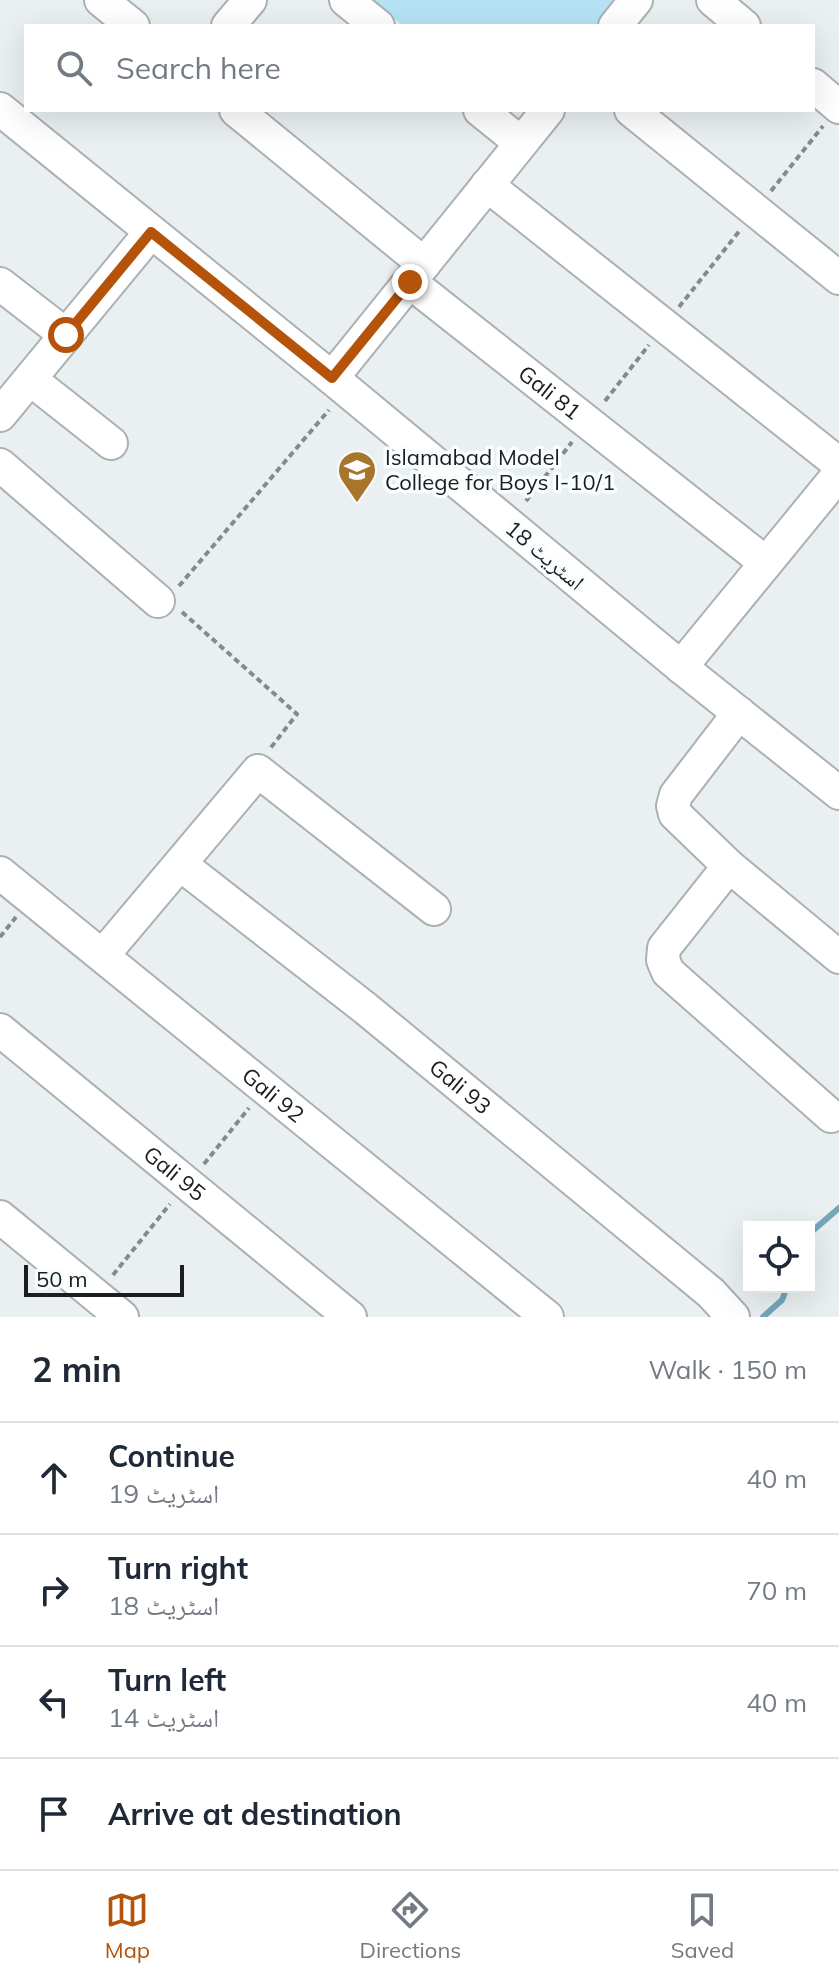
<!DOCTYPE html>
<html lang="en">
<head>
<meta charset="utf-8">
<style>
	:root { --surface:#fff; --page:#f2f2f3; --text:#1f2937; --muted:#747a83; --line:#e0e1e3; --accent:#b45309 }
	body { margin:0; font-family:Mulish,"Noto Naskh Arabic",sans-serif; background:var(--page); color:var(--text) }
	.controls { position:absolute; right:24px; bottom:24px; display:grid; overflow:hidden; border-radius:0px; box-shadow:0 8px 32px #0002 }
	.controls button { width:72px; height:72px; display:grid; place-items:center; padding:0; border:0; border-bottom:2px solid var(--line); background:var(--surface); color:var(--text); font:40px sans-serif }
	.scale { position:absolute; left:24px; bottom:20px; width:160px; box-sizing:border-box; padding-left:8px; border:4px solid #1b1d1e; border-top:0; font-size:22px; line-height:28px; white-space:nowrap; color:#1b1d1e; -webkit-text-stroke:6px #f8fdfe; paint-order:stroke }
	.stop { position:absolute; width:24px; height:24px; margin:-18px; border:6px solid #b45309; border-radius:50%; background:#fff }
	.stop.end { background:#b45309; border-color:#fff; box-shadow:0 2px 8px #0008 }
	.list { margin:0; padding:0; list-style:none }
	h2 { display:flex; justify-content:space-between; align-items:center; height:104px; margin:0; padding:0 32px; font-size:34px }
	h2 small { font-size:26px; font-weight:400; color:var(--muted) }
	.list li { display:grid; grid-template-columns:52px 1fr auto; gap:24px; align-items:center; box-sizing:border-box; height:112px; padding:0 32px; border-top:2px solid var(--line) }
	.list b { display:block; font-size:30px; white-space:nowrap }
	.list p { margin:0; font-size:26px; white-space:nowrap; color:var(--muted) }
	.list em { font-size:26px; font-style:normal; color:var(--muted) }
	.icon { flex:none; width:44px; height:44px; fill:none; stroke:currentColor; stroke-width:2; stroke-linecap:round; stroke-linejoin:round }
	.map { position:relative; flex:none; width:839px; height:1317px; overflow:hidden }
	.search { position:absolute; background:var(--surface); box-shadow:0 8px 32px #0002; left:24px; right:24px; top:24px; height:88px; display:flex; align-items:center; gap:20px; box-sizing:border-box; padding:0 28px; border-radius:0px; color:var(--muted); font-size:30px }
	.sheet { height:552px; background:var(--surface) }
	nav { display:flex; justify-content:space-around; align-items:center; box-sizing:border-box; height:112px; border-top:2px solid var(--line); background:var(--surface); font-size:22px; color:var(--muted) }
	nav a { display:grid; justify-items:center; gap:4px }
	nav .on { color:var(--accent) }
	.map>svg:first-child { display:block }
</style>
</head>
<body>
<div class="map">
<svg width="839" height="1317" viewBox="0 0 839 1317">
	<rect width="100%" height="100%" fill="#eaf0f2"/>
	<path fill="#b5e3f5" d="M372,0h245l-22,26h-192z"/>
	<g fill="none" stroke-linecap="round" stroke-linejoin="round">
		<g stroke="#75a7b9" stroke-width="6">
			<path d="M809,1234l30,-26"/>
			<path d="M763,1317l19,-17 5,-13"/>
		</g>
		<g stroke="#abb0b2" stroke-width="36">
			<g id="minor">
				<path d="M101,0l32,26"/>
				<path d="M346,0l32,26"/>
				<path d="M713,0l31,26"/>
				<path d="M228,26l22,-26"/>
				<path d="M615,26l21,-26"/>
				<path d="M813,85l26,22"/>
				<path d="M0,109l332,269 349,289 158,126"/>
				<path d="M236,110l188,154"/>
				<path d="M480,110l41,33"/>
				<path d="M631,110l208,168"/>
				<path d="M487,185l352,279"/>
				<path id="s1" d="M410,282l356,281"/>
				<path d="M0,284l66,51"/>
				<path d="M332,378l216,-268"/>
				<path d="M30,379l81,64"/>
				<path d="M0,415l151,-183"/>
				<path d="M0,465l158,136"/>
				<path d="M681,667l158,-193"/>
				<path d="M739,713l-63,82 -3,11 2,8 54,52 110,91"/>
				<path id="s2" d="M180,864l185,144 346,285 22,24"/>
				<path d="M729,866l-65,82 -1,12 5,12 163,144"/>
				<path id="s3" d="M0,873l547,444"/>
				<path d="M103,955l155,-184 176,138"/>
				<path id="s4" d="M0,1030l350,287"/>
				<path d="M0,1217l122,100"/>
			</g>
		</g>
		<g stroke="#868a8c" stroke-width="4" stroke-dasharray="6 4" stroke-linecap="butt">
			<path d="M771,191l52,-65"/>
			<path d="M679,307l62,-78"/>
			<path d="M605,401l44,-56"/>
			<path d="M526,501l46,-59"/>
			<path d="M179,586l150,-176"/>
			<path d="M182,612l115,102 -28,36"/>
			<path d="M0,937l16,-20"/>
			<path d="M204,1164l45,-56"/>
			<path d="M113,1275l57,-71"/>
		</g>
		<use href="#minor" stroke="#fff" stroke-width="32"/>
	</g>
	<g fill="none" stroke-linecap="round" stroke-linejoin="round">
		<path stroke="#b45309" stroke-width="10" d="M66,335l85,-103 181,146 78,-96"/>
	</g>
	<defs>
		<g id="school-pin" transform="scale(2)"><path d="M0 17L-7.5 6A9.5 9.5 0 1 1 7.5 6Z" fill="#a7752b" stroke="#f8fdfe"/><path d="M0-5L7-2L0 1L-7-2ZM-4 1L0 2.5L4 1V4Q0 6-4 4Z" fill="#fff"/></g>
	</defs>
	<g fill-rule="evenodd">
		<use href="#school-pin" x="357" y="470"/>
	</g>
	<g text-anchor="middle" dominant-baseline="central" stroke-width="7" stroke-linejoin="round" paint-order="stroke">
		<g font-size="22" fill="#1b1d1e" stroke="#f8fdfe">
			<text stroke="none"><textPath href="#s1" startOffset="178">Gali 81</textPath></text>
			<text transform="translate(545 555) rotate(40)">اسٹریٹ 18</text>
			<text stroke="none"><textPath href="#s2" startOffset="358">Gali 93</textPath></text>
			<text stroke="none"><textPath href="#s3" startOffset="352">Gali 92</textPath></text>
			<text stroke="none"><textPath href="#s4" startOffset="226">Gali 95</textPath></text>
		</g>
		<g font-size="22" fill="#1b1d1e" stroke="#f8fdfe" text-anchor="start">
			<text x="385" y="457">Islamabad Model<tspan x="385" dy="25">College for Boys I-10/1</tspan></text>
		</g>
	</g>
</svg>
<div class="controls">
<button><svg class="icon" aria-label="locate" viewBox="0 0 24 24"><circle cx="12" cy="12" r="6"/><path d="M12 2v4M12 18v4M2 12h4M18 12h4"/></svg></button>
</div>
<div class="scale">50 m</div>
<div class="stop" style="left:66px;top:335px"></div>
<div class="stop end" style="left:410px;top:282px"></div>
<div class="search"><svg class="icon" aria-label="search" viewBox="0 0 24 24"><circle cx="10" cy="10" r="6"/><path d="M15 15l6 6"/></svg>Search here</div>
</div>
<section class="sheet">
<h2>2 min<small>Walk · 150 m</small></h2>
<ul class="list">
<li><svg class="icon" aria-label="ahead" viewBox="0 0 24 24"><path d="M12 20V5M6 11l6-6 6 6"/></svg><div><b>Continue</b><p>اسٹریٹ 19</p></div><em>40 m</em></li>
<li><svg class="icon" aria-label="right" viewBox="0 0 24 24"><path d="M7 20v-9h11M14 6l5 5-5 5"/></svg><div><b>Turn right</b><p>اسٹریٹ 18</p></div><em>70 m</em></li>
<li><svg class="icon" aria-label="left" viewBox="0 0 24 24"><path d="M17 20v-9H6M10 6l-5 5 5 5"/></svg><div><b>Turn left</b><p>اسٹریٹ 14</p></div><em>40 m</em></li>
<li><svg class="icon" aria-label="arrive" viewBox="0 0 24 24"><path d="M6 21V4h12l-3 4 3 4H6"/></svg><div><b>Arrive at destination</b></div></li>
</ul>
</section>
<nav>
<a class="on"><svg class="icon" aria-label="map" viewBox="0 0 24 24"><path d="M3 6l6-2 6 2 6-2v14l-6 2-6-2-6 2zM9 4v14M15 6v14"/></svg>Map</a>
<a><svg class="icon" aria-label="directions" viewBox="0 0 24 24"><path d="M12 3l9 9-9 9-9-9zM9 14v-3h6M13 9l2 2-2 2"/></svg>Directions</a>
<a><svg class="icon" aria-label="saved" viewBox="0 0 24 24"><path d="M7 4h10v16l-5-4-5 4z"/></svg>Saved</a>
</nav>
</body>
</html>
